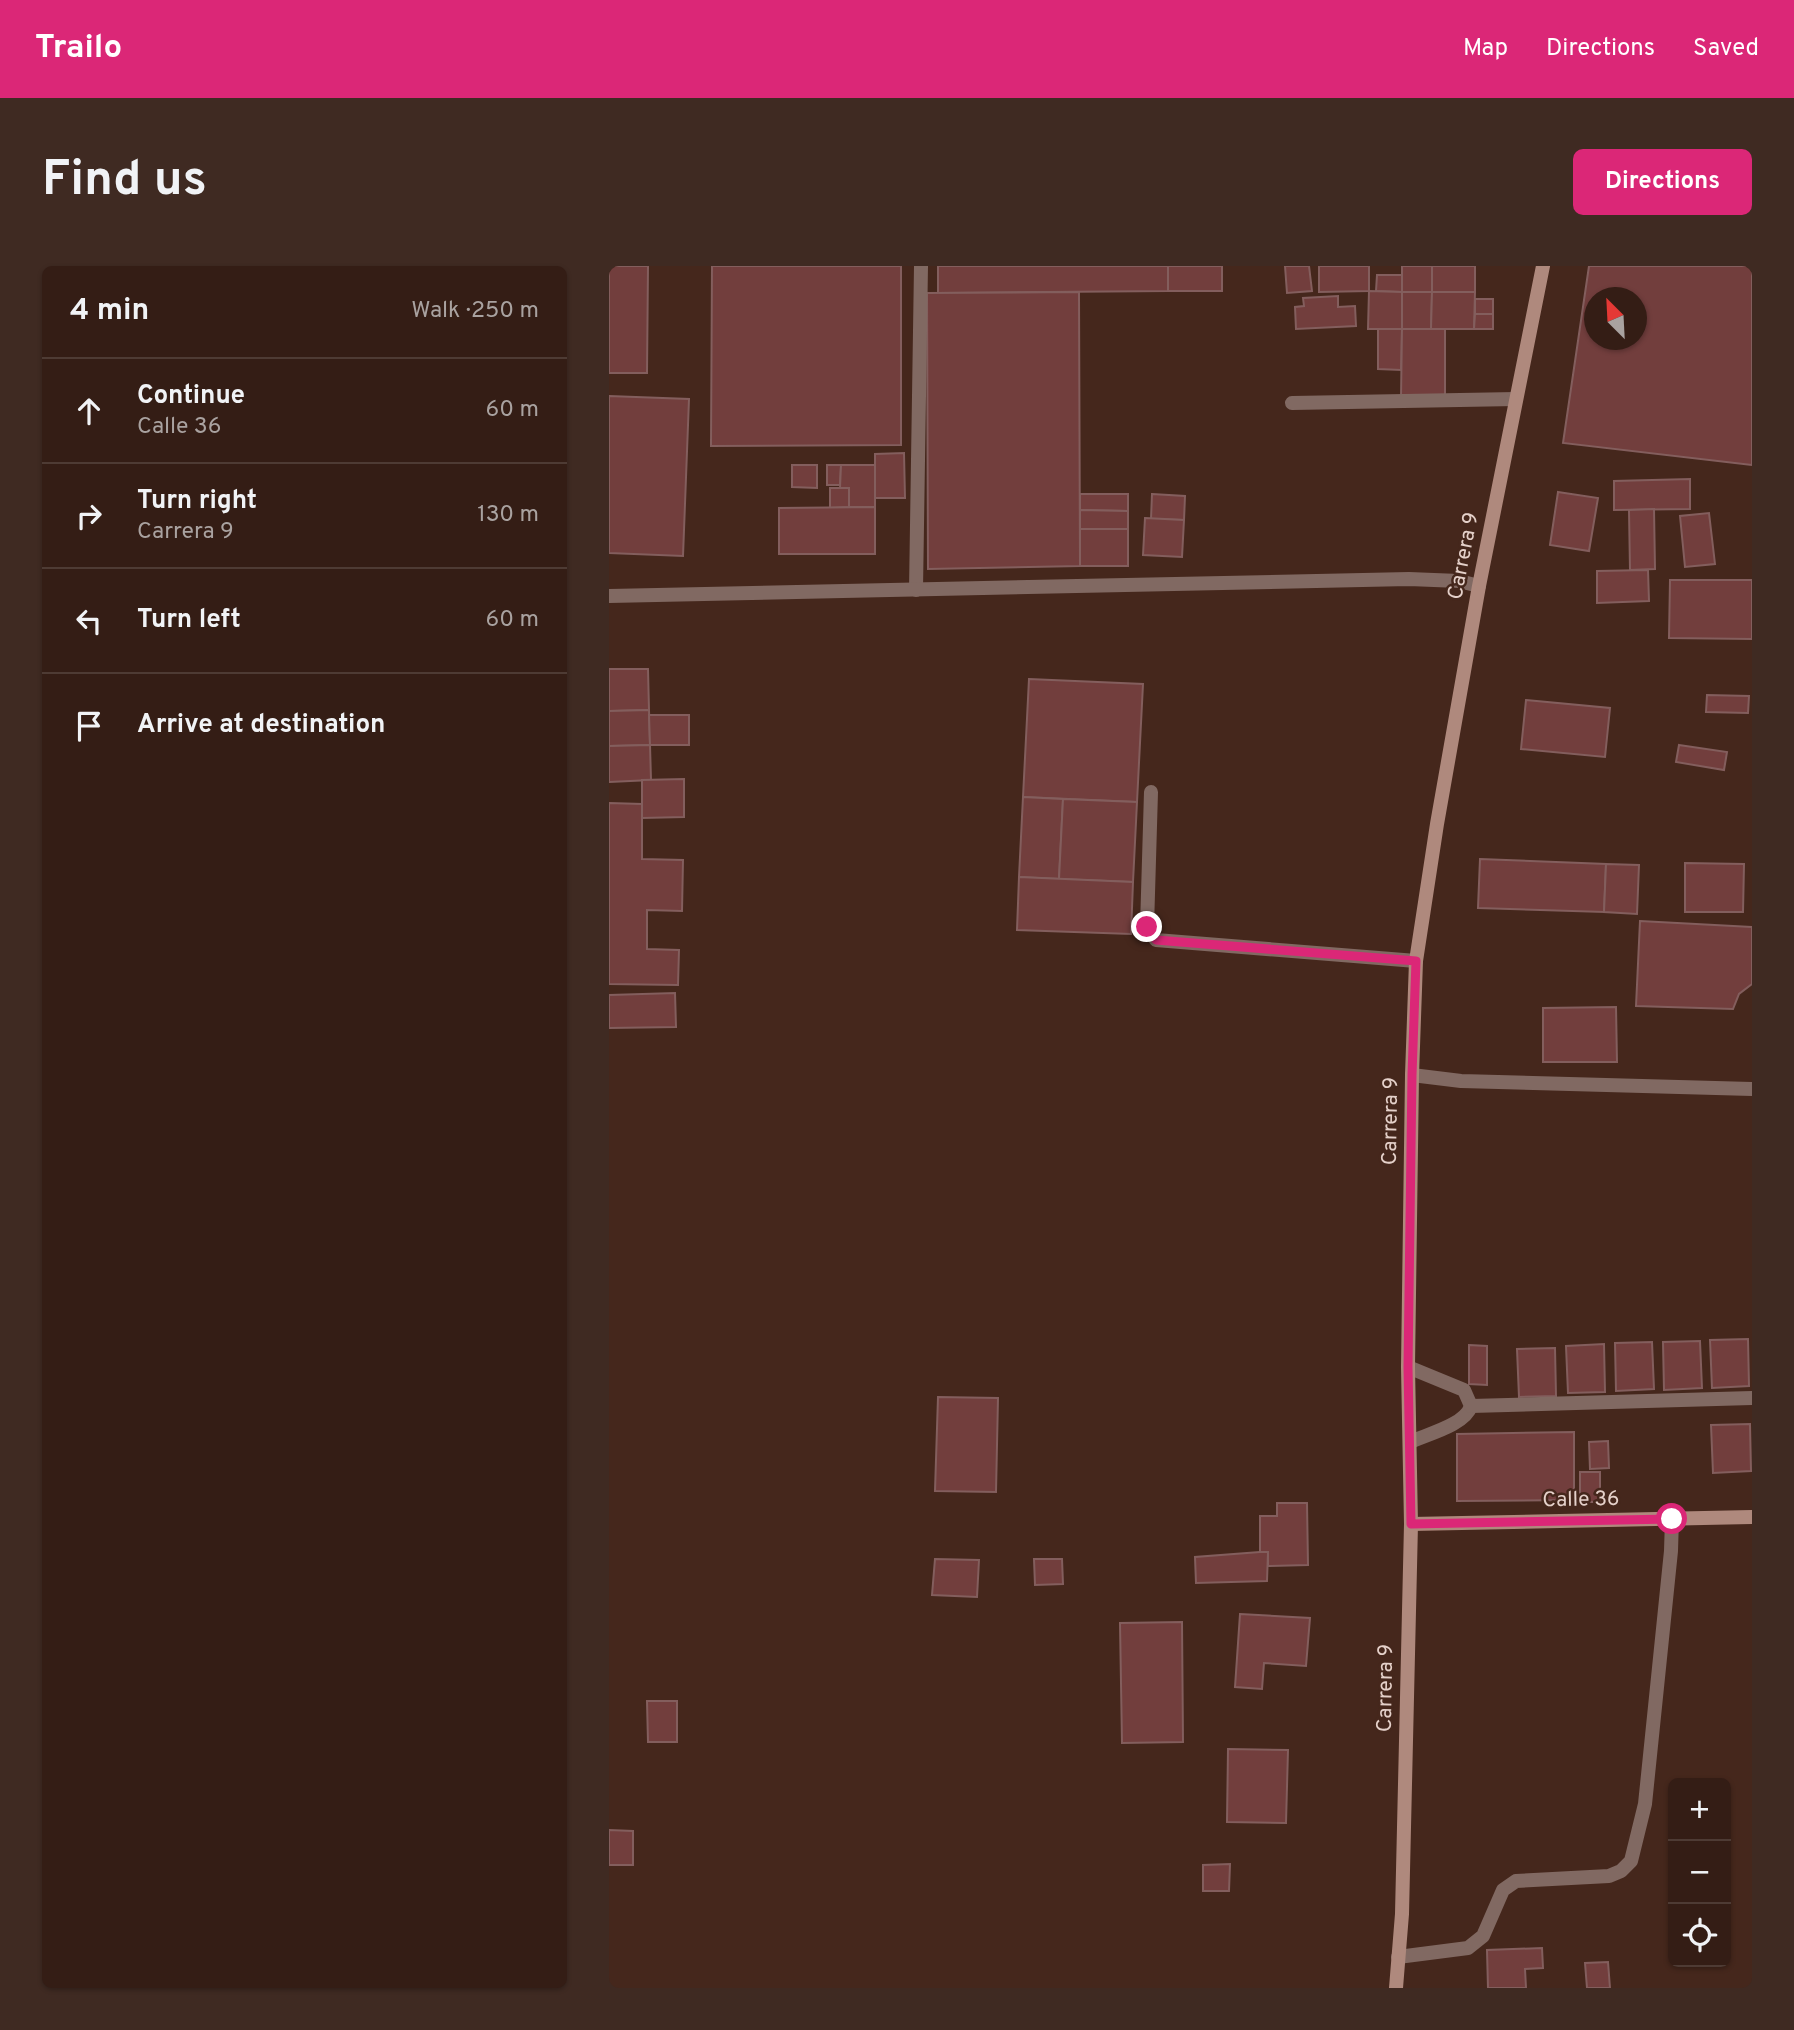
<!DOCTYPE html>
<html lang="en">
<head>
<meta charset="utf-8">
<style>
	:root { --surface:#341d15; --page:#3f2a22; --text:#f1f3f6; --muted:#a9a2a0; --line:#4e3b34; --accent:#db2777 }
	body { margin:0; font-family:Overpass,sans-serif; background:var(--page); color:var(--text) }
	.controls { position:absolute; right:21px; bottom:21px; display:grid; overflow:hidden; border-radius:10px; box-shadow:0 2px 5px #0004 }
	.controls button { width:63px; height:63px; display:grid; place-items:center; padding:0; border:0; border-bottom:2px solid var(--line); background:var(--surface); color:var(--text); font:35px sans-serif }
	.compass { position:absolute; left:975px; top:21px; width:63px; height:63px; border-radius:50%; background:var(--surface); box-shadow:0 2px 5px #0004; rotate:336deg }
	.stop { position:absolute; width:21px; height:21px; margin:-16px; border:5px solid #db2777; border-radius:50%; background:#fff }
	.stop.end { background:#db2777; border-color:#fff; box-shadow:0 2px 7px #0008 }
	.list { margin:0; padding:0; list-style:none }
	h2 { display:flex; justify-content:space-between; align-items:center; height:91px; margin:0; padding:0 28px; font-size:30px }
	h2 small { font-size:23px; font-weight:400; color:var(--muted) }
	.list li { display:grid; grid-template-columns:46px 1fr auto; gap:21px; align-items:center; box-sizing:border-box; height:105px; padding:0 28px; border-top:2px solid var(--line) }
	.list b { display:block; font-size:26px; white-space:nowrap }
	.list p { margin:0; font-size:23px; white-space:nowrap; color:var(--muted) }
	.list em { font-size:23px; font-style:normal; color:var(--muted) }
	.icon { flex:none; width:38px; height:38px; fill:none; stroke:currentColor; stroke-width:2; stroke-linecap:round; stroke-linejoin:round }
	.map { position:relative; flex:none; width:1143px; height:1722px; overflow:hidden; border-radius:10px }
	header { display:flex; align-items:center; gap:42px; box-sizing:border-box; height:98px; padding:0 35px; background:var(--accent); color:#fff }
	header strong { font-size:33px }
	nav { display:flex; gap:38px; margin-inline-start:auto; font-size:24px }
	.intro { display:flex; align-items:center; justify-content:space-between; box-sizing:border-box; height:168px; padding:0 42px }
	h1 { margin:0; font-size:49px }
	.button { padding:18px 32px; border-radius:10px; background:var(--accent); color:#fff; font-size:24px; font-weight:700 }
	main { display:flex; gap:42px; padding:0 42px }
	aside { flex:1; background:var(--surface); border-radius:10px; box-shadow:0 2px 5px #0004 }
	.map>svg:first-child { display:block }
</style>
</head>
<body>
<header>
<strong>Trailo</strong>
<nav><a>Map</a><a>Directions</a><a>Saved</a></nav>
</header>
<div class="intro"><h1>Find us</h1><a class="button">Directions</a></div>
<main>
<aside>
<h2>4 min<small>Walk · 250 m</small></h2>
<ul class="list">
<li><svg class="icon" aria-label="ahead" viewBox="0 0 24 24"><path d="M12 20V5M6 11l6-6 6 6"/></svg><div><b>Continue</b><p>Calle 36</p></div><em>60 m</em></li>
<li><svg class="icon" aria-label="right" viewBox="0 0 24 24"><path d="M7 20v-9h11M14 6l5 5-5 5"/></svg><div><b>Turn right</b><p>Carrera 9</p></div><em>130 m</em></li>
<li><svg class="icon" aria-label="left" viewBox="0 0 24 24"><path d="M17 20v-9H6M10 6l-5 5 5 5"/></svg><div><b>Turn left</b></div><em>60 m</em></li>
<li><svg class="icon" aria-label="arrive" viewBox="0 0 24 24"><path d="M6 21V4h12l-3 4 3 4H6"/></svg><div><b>Arrive at destination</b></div></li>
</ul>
</aside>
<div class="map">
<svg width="1143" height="1722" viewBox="0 0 1143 1722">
	<rect width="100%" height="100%" fill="#45271c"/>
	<g fill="#723e3d" stroke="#835e5d" stroke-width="2" fill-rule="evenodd">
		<path d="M0,0h39l-1,107h-38z"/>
		<path d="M103,0h189v179l-190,1z"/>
		<path d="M329,0h230v25l-230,2z"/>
		<rect x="559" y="0" width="54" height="25"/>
		<path d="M676,0h24l3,25 -25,2z"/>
		<path d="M710,0h50v25l-50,1z"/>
		<rect x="793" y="0" width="30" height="26"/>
		<rect x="823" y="0" width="43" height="26"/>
		<path d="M980,0h163v199l-189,-22zM986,32h42v42h-42z"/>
		<path d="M768,9h25v17l-26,-1z"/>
		<path d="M760,25l33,1v37h-34z"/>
		<path d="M470,26l1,274 -152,3 -1,-276z"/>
		<path d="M793,26h30l-1,37h-29z"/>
		<path d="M823,26h43l-1,37h-43z"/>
		<path d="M729,30v11l17,-1 1,20 -60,3 -1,-22 9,-1 -1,-8z"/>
		<rect x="866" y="33" width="18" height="15"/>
		<path d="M866,48h18v15h-19z"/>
		<path d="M769,63h24l-1,41 -23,-1z"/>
		<path d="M793,63h43v70l-44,-1z"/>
		<path d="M0,130l80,3 -6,157 -74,-3z"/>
		<path d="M295,187l1,45h-30v-44z"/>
		<path d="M183,199h25v23l-25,-1z"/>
		<path d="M218,199h14l-1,20h-13z"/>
		<path d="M232,199h34v42h-26v-19h-9z"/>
		<path d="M1081,213v30l-76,1v-29z"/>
		<path d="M221,222h19v19l-19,1z"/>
		<path d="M949,226l40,6 -9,53 -39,-6z"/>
		<path d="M471,228h48v17l-48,-1z"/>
		<path d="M543,228l33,2 -1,24 -33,-1z"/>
		<path d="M266,241v47h-96v-46z"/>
		<path d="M1045,243l1,60 -25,1 -1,-60z"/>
		<path d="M471,244l48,1v18h-48z"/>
		<path d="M1100,247l6,51 -30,3 -5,-51z"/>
		<path d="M536,252l39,2 -2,37 -39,-2z"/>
		<rect x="471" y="263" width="48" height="37"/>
		<path d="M1039,304l1,31 -52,2v-32z"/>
		<path d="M1061,314h82v59l-83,-1z"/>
		<path d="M0,403h39l1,41 -40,1z"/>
		<path d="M420,413l114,5 -6,118 -114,-5z"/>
		<path d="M1098,429l42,1 -1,17 -42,-1z"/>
		<path d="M917,434l84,8 -5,49 -84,-8z"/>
		<path d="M40,444l1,35 -41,1v-35z"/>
		<path d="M40,449h40v30h-39z"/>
		<path d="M41,479l1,35 -42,2v-36z"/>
		<path d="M1070,479l48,7 -3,18 -48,-8z"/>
		<path d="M75,513v38l-42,1v-38z"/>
		<path d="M414,531l40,2 -4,80 -40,-2z"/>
		<path d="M454,533l74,3 -4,80 -74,-3z"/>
		<path d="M0,537l33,1v55l41,1 -1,51 -35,-1v39l32,1 -1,35 -69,-1z"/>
		<path d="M871,593l126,5 -2,48 -126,-4z"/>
		<path d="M1076,597l59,1 -1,48h-58z"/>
		<path d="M997,598l33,1 -2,49 -33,-2z"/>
		<path d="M410,611l114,5 -2,52 -114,-4z"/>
		<path d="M1031,655l112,6v57l-13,10 -6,15 -97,-3z"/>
		<path d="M66,727l1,34 -67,1v-33z"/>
		<path d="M1007,741l1,55h-74v-54z"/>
		<path d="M1139,1073l1,47 -37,2 -2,-48z"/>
		<path d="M1091,1075l2,47 -38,2 -1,-48z"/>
		<path d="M1043,1076l2,47 -38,2 -1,-48z"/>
		<path d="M995,1078l1,48 -37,1 -2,-47z"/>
		<path d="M860,1079l18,1v39l-18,-1z"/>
		<path d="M946,1082l1,48 -37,1 -2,-48z"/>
		<path d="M329,1131l60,1 -2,94 -61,-1z"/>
		<path d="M1141,1158l1,47 -38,2 -2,-48z"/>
		<path d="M965,1166v68l-117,1v-67z"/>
		<path d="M999,1175l1,27 -19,1 -1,-27z"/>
		<rect x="971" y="1206" width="20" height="30"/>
		<path d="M668,1237h30l1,62 -40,1v-14h-8v-36h17z"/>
		<path d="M651,1286h8l-1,29 -71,2 -1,-26z"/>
		<path d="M326,1293l44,1 -2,37 -45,-2z"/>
		<path d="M425,1293h28l1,25 -28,1z"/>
		<path d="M631,1348l70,4 -4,48 -42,-3 -2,26 -27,-2z"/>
		<path d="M573,1356l1,120 -61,1 -2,-120z"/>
		<path d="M38,1435h30v41h-29z"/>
		<path d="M619,1483l60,1 -2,73 -59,-1z"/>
		<path d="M0,1564l24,1v34h-24z"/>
		<path d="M621,1598l-1,27h-26v-26z"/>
		<path d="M933,1682l1,20 -18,1 1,19h-38l-1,-38z"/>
		<path d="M999,1696l2,26h-23l-2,-25z"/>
	</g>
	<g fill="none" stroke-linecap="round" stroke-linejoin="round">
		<g stroke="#816962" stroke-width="14">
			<path d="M307,324l5,-324"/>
			<path d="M542,526l-4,135 9,13 260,21"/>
			<path d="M803,809l49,6 291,8"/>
		</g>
		<g stroke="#816962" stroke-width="14">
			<path d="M683,137l224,-4"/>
			<path d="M0,330l800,-17 50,2 20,5"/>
			<path d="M799,1101l56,23 7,16c-6,19 -43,28 -61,36"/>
			<path d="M862,1140l281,-8"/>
			<path d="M789,1691l70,-9 15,-12 20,-46 13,-9 93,-5 12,-5 10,-10 14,-57 26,-253 1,-32"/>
		</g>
		<g stroke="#af897d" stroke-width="14">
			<path d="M802,1258l341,-7"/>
			<path d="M787,1722l6,-74 9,-390 -3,-157 4,-292 4,-114 21,-137 42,-238 64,-320"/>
		</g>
	</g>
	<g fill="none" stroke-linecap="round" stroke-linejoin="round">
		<path stroke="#db2777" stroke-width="9" d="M538,661l9,13 260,21 -4,114 -4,292 3,157 261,-5"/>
	</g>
	<g text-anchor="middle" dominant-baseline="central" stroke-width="5" stroke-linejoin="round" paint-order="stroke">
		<g font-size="21" fill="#e5d1ca" stroke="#45271c">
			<text transform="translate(855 290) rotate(-79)">Carrera 9</text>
			<text transform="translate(782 855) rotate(-89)">Carrera 9</text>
			<text transform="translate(972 1234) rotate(-1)">Calle 36</text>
			<text transform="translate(777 1422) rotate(-89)">Carrera 9</text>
		</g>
	</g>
</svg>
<div class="controls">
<button>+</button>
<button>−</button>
<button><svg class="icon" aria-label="locate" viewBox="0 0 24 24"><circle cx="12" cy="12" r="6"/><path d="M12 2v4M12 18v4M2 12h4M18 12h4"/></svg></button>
</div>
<svg class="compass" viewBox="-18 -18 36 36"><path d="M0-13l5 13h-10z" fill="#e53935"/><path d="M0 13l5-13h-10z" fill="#a9a2a0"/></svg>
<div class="stop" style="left:1063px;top:1253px"></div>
<div class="stop end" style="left:538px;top:661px"></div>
</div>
</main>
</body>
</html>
